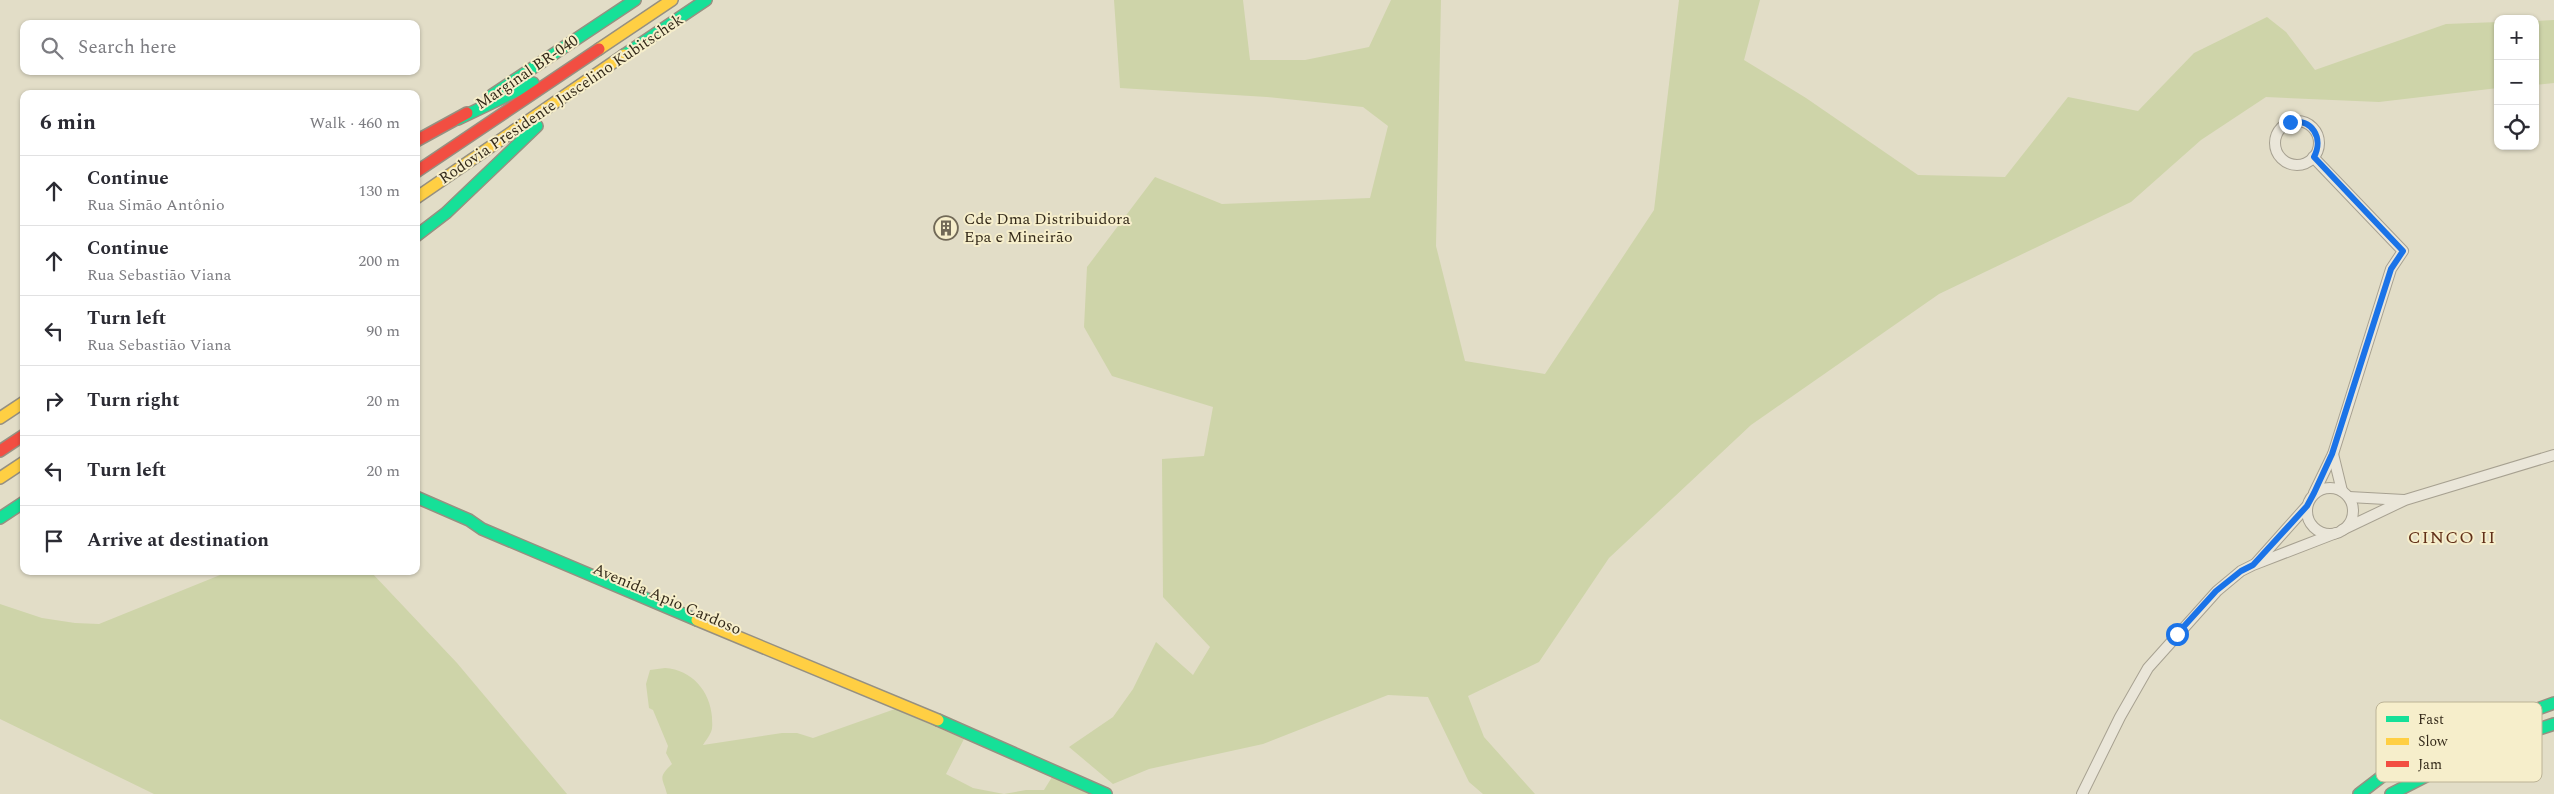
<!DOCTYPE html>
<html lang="en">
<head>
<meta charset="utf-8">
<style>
	:root { --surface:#fff; --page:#f7f7f7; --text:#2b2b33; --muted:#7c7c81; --line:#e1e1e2 }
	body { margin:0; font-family:Spectral,serif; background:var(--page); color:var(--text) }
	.controls { position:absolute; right:15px; top:15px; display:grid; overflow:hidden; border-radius:10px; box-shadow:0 1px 4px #0004 }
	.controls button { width:45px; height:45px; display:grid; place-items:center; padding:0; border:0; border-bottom:1px solid var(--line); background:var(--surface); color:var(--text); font:25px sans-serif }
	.stop { position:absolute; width:15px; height:15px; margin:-11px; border:4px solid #1a73e8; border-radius:50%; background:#fff }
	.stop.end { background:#1a73e8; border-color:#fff; box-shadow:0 1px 5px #0008 }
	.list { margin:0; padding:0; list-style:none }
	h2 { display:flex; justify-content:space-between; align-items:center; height:65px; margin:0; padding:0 20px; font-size:21px }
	h2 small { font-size:16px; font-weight:400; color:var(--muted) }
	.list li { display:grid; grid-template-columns:32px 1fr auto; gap:15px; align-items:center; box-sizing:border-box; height:70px; padding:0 20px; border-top:1px solid var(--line) }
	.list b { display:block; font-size:19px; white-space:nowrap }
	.list p { margin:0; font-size:16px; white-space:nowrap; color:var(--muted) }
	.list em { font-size:16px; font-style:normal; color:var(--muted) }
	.icon { flex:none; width:28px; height:28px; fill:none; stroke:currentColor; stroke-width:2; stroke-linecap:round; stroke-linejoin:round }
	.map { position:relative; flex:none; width:2554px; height:794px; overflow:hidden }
	.search { position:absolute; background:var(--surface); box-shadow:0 1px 4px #0004; left:20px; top:20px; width:400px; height:55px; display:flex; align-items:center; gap:12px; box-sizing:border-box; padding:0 18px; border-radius:10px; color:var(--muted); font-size:19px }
	.panel { position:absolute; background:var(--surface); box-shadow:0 1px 4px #0004; left:20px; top:90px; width:400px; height:485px; border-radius:10px }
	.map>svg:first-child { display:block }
</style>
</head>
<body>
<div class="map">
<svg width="2554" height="794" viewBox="0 0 2554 794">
	<rect width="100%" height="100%" fill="#e2ddc7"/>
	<g fill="#ced4a9">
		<path d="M1114,0h129l7,60h55l64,-13 22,-47h50l-5,246 29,115 80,13 109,-164 25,-210h81l-16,60 62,38 112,77 87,2 63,-80 70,14 56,-58 73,-36 19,15 29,38 131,-46 52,-2v66l-119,14 -113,-5 -65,43 -70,62 -192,92 -188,131 -142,133 -70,104 -71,34 16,41 51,57h-52l-14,-12 -41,-85 -40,-2 -125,49 -114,25 -36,15 -44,-37 44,-30 20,-28 23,-47 37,33 17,-28 -47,-50 -1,-138 42,-3 9,-49 -101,-31 -28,-49 3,-60 68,-90 67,27 148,-6 18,-72 -25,-19 -96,-10 -147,-9z"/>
		<path d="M2554,20v63l-19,2v-64z"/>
		<path d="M230,571h143l-1,2 85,90 110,131h-413l-154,-75v-115l42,14 33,5 24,1z"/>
		<path d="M665,668c27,2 45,23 47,49 0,4 1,11 -1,15 -2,5 -6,9 -8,13l79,-12h15l16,5 82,-29 69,30 -18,35 27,14 31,6h-337c-4,-16 -10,-16 5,-30l-6,-11 2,-7 -15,-36 -4,-2 -3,-24 4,-14z"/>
		<path d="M1052,777l44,17h-92l22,-4h18z"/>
	</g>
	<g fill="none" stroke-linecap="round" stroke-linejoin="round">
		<g stroke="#a7a191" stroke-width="12">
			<g id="street">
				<circle cx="2297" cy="143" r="22"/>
				<path d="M2313,157l90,94 -12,18 -58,185 -19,39"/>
				<path d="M2333,454l9,37"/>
				<circle cx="2330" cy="511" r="23"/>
				<path d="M2349,497l55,3"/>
				<path d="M2342,530l63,-30 149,-45"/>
				<path d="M2256,563l51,-57"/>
				<path d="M2082,794l38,-77 28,-49 69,-77 24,-20 12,-6 83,-32"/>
			</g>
		</g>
		<g stroke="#969081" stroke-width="14">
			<g id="fast">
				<path d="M624,55l82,-55"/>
				<path d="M492,95l143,-95"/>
				<path d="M458,119l75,-36"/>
				<path d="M416,236l30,-23 91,-87"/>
				<path d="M416,497l53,23 13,9 215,91"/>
				<path d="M0,518l24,-16"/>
				<path d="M938,720l168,74"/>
				<path d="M2359,794l30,-23 83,-38 82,-30"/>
				<path d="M2391,794l88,-45 75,-25"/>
			</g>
		</g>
		<g stroke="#969081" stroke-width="14">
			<g id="slow">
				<path d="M599,49l73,-49"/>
				<path d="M416,198l208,-143"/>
				<path d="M0,418l24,-16"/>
				<path d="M0,478l24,-16"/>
				<path d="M697,620l241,100"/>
			</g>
		</g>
		<g stroke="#969081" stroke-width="14">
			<g id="jam">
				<path d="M416,141l51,-28"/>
				<path d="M416,172l183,-123"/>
				<path d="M0,451l24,-16"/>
			</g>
		</g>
		<use href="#street" stroke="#eae6d9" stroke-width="10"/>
		<use href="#fast" stroke="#16e098" stroke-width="11"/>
		<use href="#slow" stroke="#ffcf43" stroke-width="11"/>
		<use href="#jam" stroke="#f24e42" stroke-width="11"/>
	</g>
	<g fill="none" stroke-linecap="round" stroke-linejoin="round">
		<path stroke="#1a73e8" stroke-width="6" d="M2177,634l39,-43 25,-20 12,-6 54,-59 7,-13 18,-39 59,-185 12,-18 -89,-94c10,-19 -2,-39 -24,-35"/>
	</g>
	<defs>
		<g id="building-ring" transform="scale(1.25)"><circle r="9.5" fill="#f6eecb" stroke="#716957" stroke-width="1.5"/><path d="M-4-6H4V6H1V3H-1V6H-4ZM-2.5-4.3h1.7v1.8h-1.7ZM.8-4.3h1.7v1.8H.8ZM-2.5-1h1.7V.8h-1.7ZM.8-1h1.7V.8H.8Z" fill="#716957"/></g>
	</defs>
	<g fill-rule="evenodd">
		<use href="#building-ring" x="946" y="228"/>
	</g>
	<g text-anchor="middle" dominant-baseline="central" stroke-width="4" stroke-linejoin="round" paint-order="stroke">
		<g font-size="16" fill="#342a1a" stroke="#f6eecb">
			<text transform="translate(527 72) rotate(-34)">Marginal BR-040</text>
			<text transform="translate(561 99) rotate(-34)">Rodovia Presidente Juscelino Kubitschek</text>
			<text transform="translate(667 599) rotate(23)">Avenida Apio Cardoso</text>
		</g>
		<g font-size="16" fill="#342a1a" stroke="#f6eecb" text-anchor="start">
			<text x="964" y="219">Cde Dma Distribuidora<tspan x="964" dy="18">Epa e Mineirão</tspan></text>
		</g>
		<g font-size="18" letter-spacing="1" fill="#623019" stroke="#f6eecb">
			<text x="2452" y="537">CINCO II</text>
		</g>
	</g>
	<rect x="2376" y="702" width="166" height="80" rx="8" fill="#f6eecb" stroke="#bcb396" stroke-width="1"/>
	<rect x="2386" y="716" width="23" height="6" fill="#16e098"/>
	<rect x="2386" y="738" width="23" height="7" fill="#ffcf43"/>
	<rect x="2386" y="761" width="23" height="6" fill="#f24e42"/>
	<g font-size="14" fill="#342a1a">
		<text x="2418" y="724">Fast</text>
		<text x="2418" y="746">Slow</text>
		<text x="2418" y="769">Jam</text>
	</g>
</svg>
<div class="controls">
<button>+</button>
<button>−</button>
<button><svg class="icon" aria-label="locate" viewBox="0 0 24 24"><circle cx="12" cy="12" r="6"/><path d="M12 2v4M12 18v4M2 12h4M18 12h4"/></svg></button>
</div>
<div class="stop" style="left:2177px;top:634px"></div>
<div class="stop end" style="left:2290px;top:122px"></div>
<div class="search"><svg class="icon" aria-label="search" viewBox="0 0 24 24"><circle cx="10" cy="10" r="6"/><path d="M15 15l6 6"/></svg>Search here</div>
<section class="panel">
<h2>6 min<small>Walk · 460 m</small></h2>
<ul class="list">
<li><svg class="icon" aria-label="ahead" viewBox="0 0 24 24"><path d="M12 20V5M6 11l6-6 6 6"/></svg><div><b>Continue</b><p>Rua Simão Antônio</p></div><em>130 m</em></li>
<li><svg class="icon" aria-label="ahead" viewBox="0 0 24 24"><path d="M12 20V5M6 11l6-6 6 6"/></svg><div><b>Continue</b><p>Rua Sebastião Viana</p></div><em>200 m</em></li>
<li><svg class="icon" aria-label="left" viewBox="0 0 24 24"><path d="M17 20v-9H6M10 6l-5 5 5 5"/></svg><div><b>Turn left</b><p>Rua Sebastião Viana</p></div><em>90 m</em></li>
<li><svg class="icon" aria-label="right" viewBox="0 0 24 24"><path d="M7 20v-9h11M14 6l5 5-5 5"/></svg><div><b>Turn right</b></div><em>20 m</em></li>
<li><svg class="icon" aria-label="left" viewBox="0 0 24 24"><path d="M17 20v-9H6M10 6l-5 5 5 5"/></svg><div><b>Turn left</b></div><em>20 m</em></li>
<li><svg class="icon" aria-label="arrive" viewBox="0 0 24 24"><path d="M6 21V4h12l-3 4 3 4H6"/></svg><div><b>Arrive at destination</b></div></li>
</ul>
</section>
</div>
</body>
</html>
